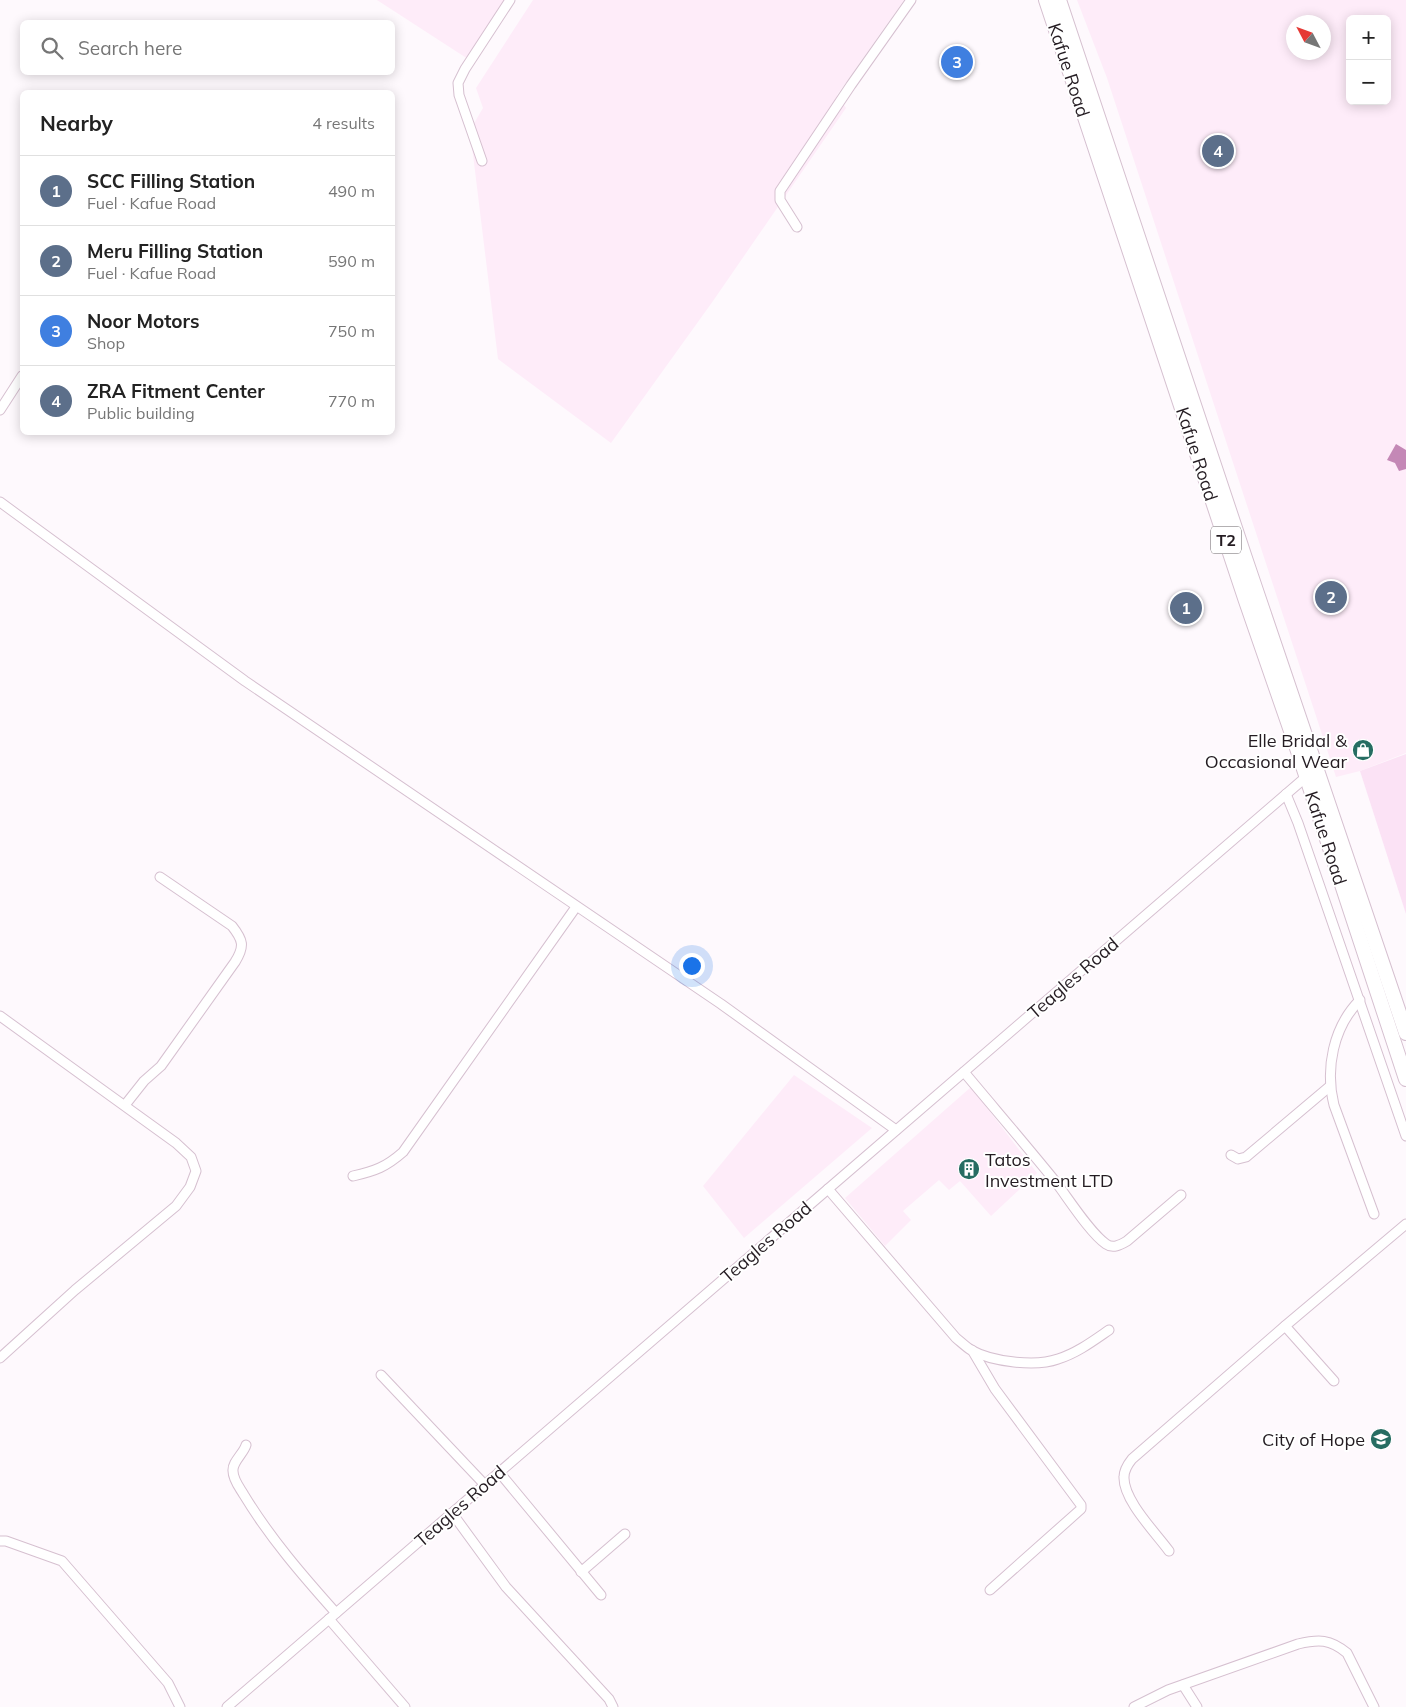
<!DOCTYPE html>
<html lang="en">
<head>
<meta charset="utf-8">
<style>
	:root { --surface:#fff; --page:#f6f6f6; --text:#222; --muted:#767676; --line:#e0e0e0; --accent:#266d62 }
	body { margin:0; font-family:Mulish,sans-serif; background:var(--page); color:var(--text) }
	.controls { position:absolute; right:15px; top:15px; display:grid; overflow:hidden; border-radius:8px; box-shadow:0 2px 12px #0003 }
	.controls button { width:45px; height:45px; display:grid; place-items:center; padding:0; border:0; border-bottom:1px solid var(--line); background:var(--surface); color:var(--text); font:25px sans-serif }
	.compass { position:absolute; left:1286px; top:15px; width:45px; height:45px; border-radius:50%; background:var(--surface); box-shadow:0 2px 12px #0003; rotate:311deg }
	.you { position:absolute; left:691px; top:965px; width:18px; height:18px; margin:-12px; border:4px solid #fff; border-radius:50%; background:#1a73e8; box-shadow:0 0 0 8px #1a73e833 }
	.badge { display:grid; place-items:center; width:32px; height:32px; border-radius:50%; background:var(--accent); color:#fff; font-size:16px; font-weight:700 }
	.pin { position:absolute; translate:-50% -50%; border:2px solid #fff; box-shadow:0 1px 5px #0006 }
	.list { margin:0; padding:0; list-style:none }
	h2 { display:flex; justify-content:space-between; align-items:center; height:65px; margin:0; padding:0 20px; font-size:21px }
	h2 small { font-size:16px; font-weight:400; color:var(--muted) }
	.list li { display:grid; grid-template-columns:32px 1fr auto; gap:15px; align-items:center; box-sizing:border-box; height:70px; padding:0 20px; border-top:1px solid var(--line) }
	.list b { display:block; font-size:19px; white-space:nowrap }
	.list p { margin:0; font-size:16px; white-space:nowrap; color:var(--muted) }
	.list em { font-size:16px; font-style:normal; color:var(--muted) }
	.icon { flex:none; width:28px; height:28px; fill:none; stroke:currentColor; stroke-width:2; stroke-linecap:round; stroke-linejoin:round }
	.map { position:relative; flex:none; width:1406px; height:1707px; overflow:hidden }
	.search { position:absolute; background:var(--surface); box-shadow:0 2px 12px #0003; left:20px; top:20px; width:375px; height:55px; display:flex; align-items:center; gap:12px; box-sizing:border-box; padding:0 18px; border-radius:8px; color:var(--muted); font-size:19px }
	.panel { position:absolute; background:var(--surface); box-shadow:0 2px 12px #0003; left:20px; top:90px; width:375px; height:345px; border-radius:8px }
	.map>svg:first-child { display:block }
</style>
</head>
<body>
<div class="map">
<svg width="1406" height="1707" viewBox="0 0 1406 1707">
	<rect width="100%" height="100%" fill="#fef9fd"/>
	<g fill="#feecf9" fill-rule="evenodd">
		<path d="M377,0h129l-38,59z"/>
		<path d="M533,0h371l-67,95 9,13 -133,193 -102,142 -113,-84 -28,-229 13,-22 -7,-20z"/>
		<path d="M1077,0h329v753l-46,18 -24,6 -229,-699zM1350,19h37v82h-37zM1294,22h30v30h-30z"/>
		<path d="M794,1075l78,53 -128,110 -41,-52z"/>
		<path d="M971,1087l66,86 -46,43 -31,-35 -11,9 -10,-10 -36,31 8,9 -26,26 -40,-48z"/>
	</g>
	<path fill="#fbe2f5" d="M1406,754v160l-46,-143z"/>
	<path fill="#c488b6" d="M1396,444l10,6v19l-7,2 -4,-8 -8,-3z"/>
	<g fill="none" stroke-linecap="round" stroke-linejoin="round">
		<g stroke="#d6c0d0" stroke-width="11">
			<g id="street">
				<path d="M482,161l-23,-66 -1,-12 7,-14 45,-69"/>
				<path d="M797,227l-17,-27v-9l71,-106 60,-85"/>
				<path d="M0,410l22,-34"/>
				<path d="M0,502l245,179 476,323 175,126"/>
				<path d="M1286,794l12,29 108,313"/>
				<path d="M1360,1000c-27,27 -35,69 -26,105l40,109"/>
				<path d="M0,1016l176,127 15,14 5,14 -6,16 -14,19 -101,84 -75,68"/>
				<path d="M964,1072c30,36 61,72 91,109 13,17 35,52 51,63 7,5 14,1 21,-3l54,-46"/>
				<path d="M125,1105l19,-24 17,-15 74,-104c10,-16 8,-22 -3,-36l-72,-49"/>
				<path d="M1231,1155l7,4 8,-2 83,-70"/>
				<path d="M353,1176c22,-5 33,-9 50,-24l173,-245"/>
				<path d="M828,1189l128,149c5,4 10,9 15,12 21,12 65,17 87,9 19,-6 35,-18 51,-29"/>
				<path d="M1285,1326l49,55"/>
				<path d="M972,1350l23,39 86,116v4l-91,81"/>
				<path d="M381,1375l104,110"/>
				<path d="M246,1445c-2,8 -14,17 -13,26 0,9 7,17 11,24 26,43 59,81 92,118"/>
				<path d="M499,1472l102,123"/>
				<path d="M452,1513l54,74 103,112 4,8"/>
				<path d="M0,1541h6l56,20 106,122 12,24"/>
				<path d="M1169,1551c-13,-18 -46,-51 -45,-74 0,-7 4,-13 8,-18l153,-133 121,-102"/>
				<path d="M581,1572l44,-38"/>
				<path d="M329,1619l76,88"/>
				<path d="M1183,1685l14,22"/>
				<path d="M227,1707l1079,-930"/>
				<path d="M1134,1707l34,-17 130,-46c21,-5 32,-5 49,9l27,54"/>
			</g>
		</g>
		<g stroke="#d6c0d0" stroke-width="16">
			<g id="primary">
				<path d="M1046,0l200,601 53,153 107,325"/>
				<path d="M1059,0l186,558 161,475"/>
			</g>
		</g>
		<use href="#street" stroke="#fff" stroke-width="9"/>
		<use href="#primary" stroke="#fff" stroke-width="14"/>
	</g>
	<defs>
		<g id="shop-disc" transform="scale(1.125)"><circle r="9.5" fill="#266d62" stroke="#fff"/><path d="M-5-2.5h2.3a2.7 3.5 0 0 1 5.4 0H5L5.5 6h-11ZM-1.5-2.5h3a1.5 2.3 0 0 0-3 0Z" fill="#fff"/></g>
		<g id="building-disc" transform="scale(1.125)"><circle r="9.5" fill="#266d62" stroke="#fff"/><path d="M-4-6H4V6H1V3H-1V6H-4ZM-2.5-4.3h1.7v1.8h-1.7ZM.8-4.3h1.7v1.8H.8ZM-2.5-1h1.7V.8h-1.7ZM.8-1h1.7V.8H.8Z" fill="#fff"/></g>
		<g id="school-disc" transform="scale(1.125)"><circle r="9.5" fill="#266d62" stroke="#fff"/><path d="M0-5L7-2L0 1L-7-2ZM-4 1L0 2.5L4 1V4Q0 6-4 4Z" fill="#fff"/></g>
	</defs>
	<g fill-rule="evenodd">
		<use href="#shop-disc" x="1363" y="750"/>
		<use href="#building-disc" x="969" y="1169"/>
		<use href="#school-disc" x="1381" y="1439"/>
	</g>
	<g text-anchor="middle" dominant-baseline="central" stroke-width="4" stroke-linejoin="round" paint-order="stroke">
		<rect fill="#fff" stroke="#666064" stroke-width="1" x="1211" y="526.5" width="30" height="27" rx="4"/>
		<g font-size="16" font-weight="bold" fill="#241c22">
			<text x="1226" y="540">T2</text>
		</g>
		<g font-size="18" fill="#241c22" stroke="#fff">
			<text transform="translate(1069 70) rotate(72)">Kafue Road</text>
			<text transform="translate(1197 454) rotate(72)">Kafue Road</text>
			<text transform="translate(1326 838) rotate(72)">Kafue Road</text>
			<text transform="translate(1073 978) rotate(-41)">Teagles Road</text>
			<text transform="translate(766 1242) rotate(-41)">Teagles Road</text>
			<text transform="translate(460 1506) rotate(-41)">Teagles Road</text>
		</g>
		<g font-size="18" fill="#241c22" stroke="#fff" text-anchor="end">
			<text x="1347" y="740">Elle Bridal &amp;<tspan x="1347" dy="21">Occasional Wear</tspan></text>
			<text x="985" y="1159" text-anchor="start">Tatos<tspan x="985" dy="21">Investment LTD</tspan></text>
			<text x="1365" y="1439">City of Hope</text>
		</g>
	</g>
</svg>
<div class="controls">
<button>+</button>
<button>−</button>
</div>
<svg class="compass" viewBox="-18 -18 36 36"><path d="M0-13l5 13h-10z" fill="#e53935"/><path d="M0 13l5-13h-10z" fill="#767676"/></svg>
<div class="you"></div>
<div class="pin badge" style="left:1186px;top:608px;background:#5c6f8a">1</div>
<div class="pin badge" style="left:1331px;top:597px;background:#5c6f8a">2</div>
<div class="pin badge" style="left:957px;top:62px;background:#3f7fe0">3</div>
<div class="pin badge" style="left:1218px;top:151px;background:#5c6f8a">4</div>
<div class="search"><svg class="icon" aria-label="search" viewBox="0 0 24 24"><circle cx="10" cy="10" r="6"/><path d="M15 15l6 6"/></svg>Search here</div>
<section class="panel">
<h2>Nearby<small>4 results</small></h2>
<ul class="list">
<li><span class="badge" style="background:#5c6f8a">1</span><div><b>SCC Filling Station</b><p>Fuel · Kafue Road</p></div><em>490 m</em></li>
<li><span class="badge" style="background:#5c6f8a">2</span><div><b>Meru Filling Station</b><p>Fuel · Kafue Road</p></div><em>590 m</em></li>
<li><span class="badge" style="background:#3f7fe0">3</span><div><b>Noor Motors</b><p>Shop</p></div><em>750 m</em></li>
<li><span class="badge" style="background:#5c6f8a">4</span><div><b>ZRA Fitment Center</b><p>Public building</p></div><em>770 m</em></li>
</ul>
</section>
</div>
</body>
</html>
